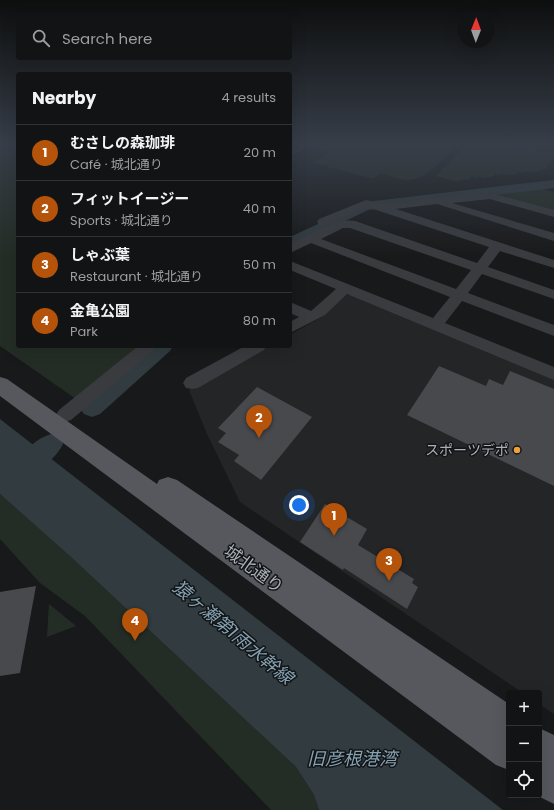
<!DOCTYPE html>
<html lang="en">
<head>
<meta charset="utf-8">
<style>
	:root { --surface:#121314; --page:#1f2022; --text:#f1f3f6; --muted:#9c9ea0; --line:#313234; --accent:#b45309 }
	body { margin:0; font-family:Poppins,"Noto Sans JP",sans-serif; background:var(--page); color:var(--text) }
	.controls { position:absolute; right:12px; bottom:12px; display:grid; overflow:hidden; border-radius:4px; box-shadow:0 4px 16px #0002 }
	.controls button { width:36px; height:36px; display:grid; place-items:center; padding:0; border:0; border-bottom:1px solid var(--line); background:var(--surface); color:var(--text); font:20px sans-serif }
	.compass { position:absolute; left:458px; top:12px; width:36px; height:36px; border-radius:50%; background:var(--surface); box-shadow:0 4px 16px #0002; rotate:1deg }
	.you { position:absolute; left:299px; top:505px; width:14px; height:14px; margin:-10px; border:3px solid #fff; border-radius:50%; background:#1a73e8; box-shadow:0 0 0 6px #1a73e833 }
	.badge { display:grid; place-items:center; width:26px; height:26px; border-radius:50%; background:var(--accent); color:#fff; font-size:13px; font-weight:700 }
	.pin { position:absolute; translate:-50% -33px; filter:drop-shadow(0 1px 2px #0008) }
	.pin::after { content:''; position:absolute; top:21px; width:14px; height:12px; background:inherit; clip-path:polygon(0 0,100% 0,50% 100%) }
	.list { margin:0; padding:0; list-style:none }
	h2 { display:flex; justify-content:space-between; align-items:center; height:52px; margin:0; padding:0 16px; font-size:17px }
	h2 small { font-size:13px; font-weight:400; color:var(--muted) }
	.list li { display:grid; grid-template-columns:26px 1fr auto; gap:12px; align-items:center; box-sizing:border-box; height:56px; padding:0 16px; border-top:1px solid var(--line) }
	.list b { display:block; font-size:15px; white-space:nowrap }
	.list p { margin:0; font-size:13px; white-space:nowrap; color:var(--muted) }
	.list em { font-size:13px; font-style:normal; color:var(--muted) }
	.icon { flex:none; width:22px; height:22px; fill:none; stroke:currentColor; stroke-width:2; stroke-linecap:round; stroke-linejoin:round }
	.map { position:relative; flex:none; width:554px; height:810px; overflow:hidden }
	.search { position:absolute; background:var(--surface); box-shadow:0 4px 16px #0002; left:16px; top:16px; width:276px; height:44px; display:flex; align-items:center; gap:10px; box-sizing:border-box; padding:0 14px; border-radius:4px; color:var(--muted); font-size:15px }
	.panel { position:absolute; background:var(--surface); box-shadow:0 4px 16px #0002; left:16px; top:72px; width:276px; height:276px; border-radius:4px }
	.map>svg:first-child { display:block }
</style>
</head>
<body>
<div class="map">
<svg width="554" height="810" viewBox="0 0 554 810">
	<rect width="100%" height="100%" fill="#18191a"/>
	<path fill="#242527" d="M353,294l201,85v335l-15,-10v-11h-16l-283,-191 -33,-68 -18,-44 80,-44h21v-11l33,-19 22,-21z"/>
	<g fill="#242d25">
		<path d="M0,143h18v203h120l-62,53 -76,-53z"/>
		<path d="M323,143h136c-14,13 -31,36 -51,37 -8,0 -19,-5 -27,-7l-7,5h-4l-56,-15 16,-11 -14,-4z"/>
		<path d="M469,143h44l41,9v5l-9,13 -5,-1 1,2 -11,1 -6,-1 -1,2 -6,-2 1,3 -11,1 -6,-2 -1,2 -6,-1 1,2 -11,2 -6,-2 -2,2 -5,-2 -1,3 -15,2 -19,-5z"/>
		<path d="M540,188l14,4v19l-66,-18z"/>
		<path d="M0,494l72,64 224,209 18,28 5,15h-48l-186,-194 -45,-33 -40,-44z"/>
		<path d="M49,604l27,22 -29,11z"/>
	</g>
	<path fill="#313b40" d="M0,419l503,391h-184l-5,-15 -18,-28 -224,-209 -72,-64z"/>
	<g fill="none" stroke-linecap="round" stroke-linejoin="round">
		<path stroke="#313b40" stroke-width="2.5" d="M290,155l20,-12"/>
		<g fill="#313b40" fill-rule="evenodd">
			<path d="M554,180v8l-186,22 -78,38v-11l75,-35z"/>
			<path d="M150,346h23l-3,5 -70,63 -8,3 -8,-3 -4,-6 4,-6z"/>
			<path d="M51,434l9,3 3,7c-4,9 -24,31 -34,31 -3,0 -7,-2 -9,-3l-4,-8c7,-13 21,-26 35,-30z"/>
		</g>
	</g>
	<g fill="#47494d">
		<path d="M439,366l47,20 3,-7 14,6 7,-14 44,18v97l-147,-71z"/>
		<path d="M257,387l55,30 -51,63 -27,-19 5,-6 -21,-13 8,-9 -8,-5z"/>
		<path d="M325,504l42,25 -9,16 56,34 -2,4 6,4 -11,22 -63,-41 -1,2 -43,-28z"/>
		<path d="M36,586l-16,87 -20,3v-84z"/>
	</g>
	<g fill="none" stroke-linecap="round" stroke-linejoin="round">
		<g fill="#393b3f" fill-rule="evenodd">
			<path d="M481,193h10l63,17v7l-64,-18 -38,4 102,30v8l-117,-37 -41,5 158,51v8l-54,-17 -12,16 66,23v9l-72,-25 -14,19 86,32v11l-92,-35 -17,22 109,44v13l-207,-86 -22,21 -35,18v-11l9,-5 -9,-4v-11l21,9 25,-22 -46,-19v-9l143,57 17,-21 -139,-54 -21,10v-9c17,-8 46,-27 65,-23l122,42 12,-16 -122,-40 -40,18h-8l-2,-3 2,-3 47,-19 16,4zM343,228h7l121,42 -15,19 -135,-50z"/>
			<path d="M138,346h18l-2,4 -83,70 -6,2 -6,-2 -3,-5 3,-5z"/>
			<path d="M245,346h21l-2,4 -66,38 -6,1 -6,-1 -3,-5 3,-5z"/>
		</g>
		<g fill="#56585e" fill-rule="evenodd">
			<path d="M0,377l7,2 150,105 2,-4 9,-3 9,3 332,224v66l-13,-5 -496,-369z"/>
			<path d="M539,728l15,7v69l-18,-9h3z"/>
		</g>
	</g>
	<linearGradient id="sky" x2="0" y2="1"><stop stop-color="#0d0e0e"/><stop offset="0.56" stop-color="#373e49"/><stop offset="1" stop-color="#373e49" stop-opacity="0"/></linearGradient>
	<rect width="554" height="257" fill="url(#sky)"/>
	<circle fill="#eda03e" stroke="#131416" stroke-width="1.5" cx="517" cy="450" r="4"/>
	<g text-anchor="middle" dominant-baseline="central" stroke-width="3" stroke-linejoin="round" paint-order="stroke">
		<g font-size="14" fill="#abb1ba" stroke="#131416" text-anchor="end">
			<text x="509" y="450">スポーツデポ</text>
		</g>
		<g font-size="17" fill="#abb1ba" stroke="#131416">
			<text transform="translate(254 569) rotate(36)">城北通り</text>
		</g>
		<g font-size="18" font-style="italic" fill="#84a2b3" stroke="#131416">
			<text transform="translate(233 632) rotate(40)">猿ヶ瀬第1雨水幹線</text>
			<text x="352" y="758">旧彦根港湾</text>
		</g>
	</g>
</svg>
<div class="controls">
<button>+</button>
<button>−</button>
<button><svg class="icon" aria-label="locate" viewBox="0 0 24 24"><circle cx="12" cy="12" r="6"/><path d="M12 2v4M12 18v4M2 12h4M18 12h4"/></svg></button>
</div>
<svg class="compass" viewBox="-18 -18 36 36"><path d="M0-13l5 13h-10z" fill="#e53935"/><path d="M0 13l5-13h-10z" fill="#9c9ea0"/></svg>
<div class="you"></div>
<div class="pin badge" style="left:334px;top:536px">1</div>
<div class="pin badge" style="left:259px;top:438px">2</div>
<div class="pin badge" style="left:389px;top:581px">3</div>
<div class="pin badge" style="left:135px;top:641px">4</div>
<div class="search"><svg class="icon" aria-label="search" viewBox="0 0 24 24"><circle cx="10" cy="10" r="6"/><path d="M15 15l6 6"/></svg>Search here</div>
<section class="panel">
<h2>Nearby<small>4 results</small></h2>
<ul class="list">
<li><span class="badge">1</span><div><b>むさしの森珈琲</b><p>Café · 城北通り</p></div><em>20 m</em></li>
<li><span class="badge">2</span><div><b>フィットイージー</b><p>Sports · 城北通り</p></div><em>40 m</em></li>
<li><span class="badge">3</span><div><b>しゃぶ葉</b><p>Restaurant · 城北通り</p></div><em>50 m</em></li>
<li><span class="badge">4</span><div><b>金亀公園</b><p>Park</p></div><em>80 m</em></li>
</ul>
</section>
</div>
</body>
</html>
